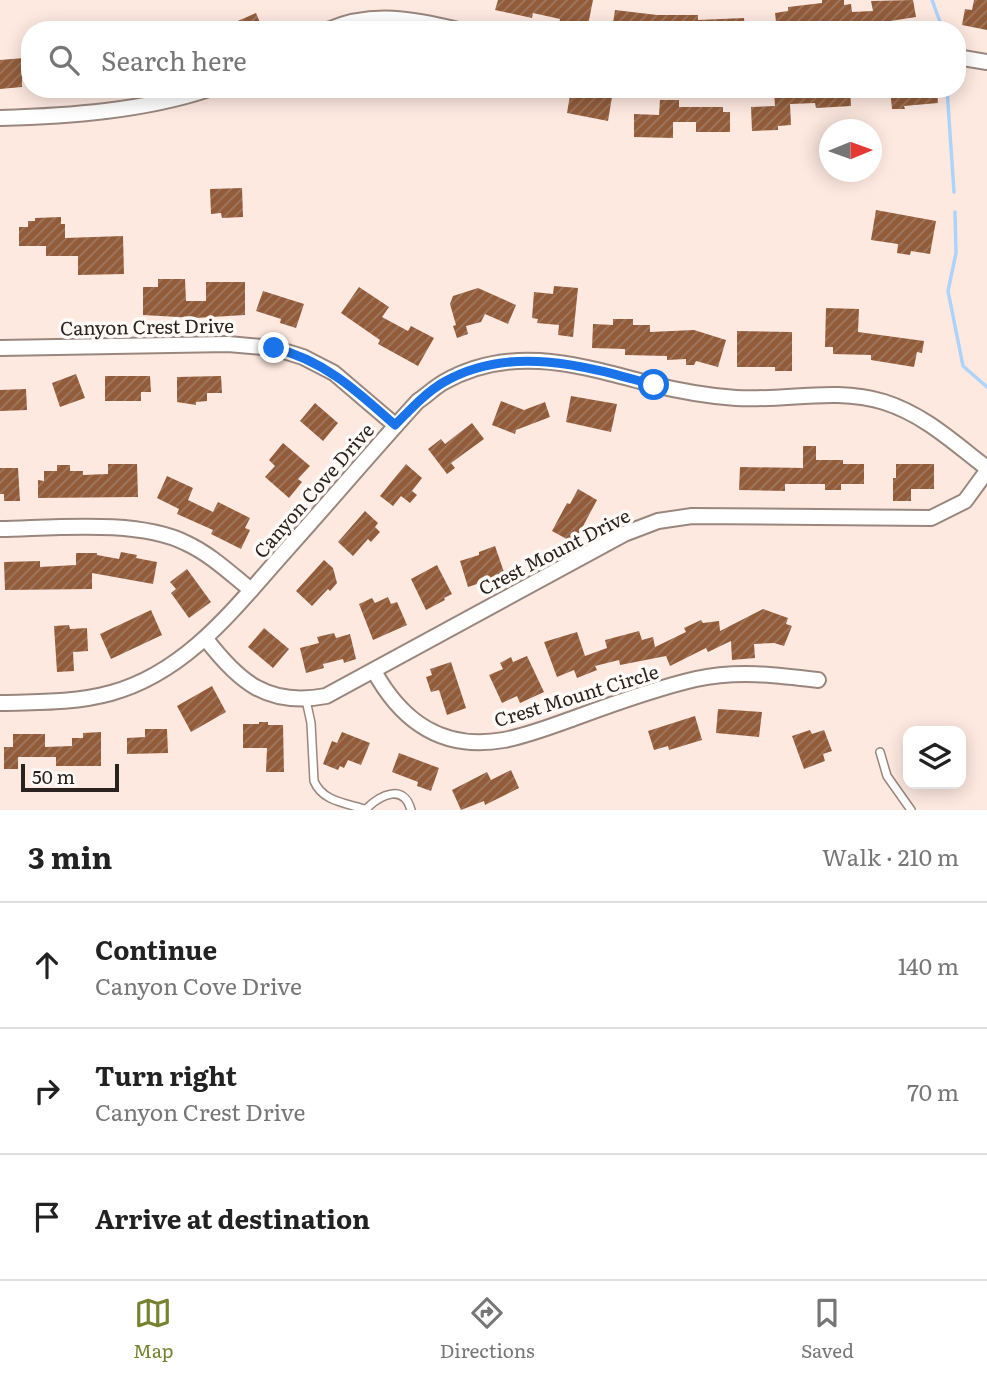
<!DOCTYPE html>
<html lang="en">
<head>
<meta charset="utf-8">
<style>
	:root { --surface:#fff; --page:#f2f2f2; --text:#222; --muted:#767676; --line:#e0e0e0; --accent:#76822f }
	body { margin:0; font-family:Literata,serif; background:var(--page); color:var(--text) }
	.controls { position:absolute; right:21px; bottom:21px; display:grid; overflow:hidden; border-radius:14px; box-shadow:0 4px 18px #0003 }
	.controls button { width:63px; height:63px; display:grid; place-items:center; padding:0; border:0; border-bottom:2px solid var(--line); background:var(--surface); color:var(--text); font:35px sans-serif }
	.compass { position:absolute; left:819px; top:119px; width:63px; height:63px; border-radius:50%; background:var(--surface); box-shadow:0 4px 18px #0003; rotate:89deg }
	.scale { position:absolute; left:21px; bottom:18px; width:98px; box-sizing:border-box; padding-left:7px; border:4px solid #29221f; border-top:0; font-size:19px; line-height:24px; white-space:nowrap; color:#29221f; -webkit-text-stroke:5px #fefaf8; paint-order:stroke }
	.stop { position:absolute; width:21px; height:21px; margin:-16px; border:5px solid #1a73e8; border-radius:50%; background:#fff }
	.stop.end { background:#1a73e8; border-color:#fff; box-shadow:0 2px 7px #0008 }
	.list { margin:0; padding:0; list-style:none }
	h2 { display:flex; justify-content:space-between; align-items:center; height:91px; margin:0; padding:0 28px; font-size:30px }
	h2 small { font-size:23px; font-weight:400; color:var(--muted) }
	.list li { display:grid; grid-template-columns:46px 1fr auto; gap:21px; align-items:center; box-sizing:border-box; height:126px; padding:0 28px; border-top:2px solid var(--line) }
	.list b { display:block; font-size:26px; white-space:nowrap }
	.list p { margin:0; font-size:23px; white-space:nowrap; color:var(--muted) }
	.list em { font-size:23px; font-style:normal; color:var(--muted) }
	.icon { flex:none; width:38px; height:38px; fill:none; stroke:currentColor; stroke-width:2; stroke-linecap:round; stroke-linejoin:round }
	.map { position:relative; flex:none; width:987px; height:810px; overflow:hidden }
	.search { position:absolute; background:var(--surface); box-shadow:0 4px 18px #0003; left:21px; right:21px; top:21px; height:77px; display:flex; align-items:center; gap:18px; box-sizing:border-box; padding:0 24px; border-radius:28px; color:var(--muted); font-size:26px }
	.sheet { height:469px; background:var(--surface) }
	nav { display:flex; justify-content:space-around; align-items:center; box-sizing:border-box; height:98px; border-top:2px solid var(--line); background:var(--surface); font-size:19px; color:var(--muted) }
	nav a { display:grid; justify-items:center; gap:4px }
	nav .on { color:var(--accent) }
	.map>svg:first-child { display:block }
</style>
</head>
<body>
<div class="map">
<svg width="987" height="810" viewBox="0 0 987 810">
	<defs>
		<pattern id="building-hatch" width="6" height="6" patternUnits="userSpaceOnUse" patternTransform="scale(1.75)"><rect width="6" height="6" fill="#925c3b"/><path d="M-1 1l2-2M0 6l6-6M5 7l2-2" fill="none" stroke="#a07962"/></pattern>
	</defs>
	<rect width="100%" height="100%" fill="#fde9e0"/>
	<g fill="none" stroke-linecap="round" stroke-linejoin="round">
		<g stroke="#acd3fa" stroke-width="3.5">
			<path d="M932,0l11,30"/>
			<path d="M947,89l7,103"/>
			<path d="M955,212l1,41 -8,38 15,75 24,21"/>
		</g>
	</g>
	<g fill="url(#building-hatch)">
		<path d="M498,0h95l-6,30 -29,-2 2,-9 -27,-6 -1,5 -37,-8z"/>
		<path d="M822,0h22v5l7,-1 1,8 21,-1 -2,-10 42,-1 3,17 -51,8v3l-88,2 -2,-17 13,-2v-4l34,-4z"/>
		<path d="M974,0h13v30l-25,-5 3,-16 7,1z"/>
		<path d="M615,10l42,5h41v5l46,-2 1,12h-133z"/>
		<path d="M256,13l7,17h-46z"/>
		<path d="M24,58l1,20h-3v9l-22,2v-29z"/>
		<path d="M571,89l41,8 -4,24 -41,-8z"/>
		<path d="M826,89h24l1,17 -35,2 -1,-5 -25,1 1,21 -13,1v4l-26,1 -1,-24 24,-1 -1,-14z"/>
		<path d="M890,89h47l1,14 -34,3 1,3h-13z"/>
		<path d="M660,100h19v7h44v5h7v20h-34v-10h-23v16l-39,-1v-23l25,1z"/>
		<path d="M242,188l1,29 -21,1 -1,-5 -10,1 -1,-25z"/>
		<path d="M876,210l60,11 -6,33 -19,-3 -1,4 -13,-2 1,-9 -27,-4z"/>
		<path d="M61,217v7h4v14l58,-2 1,38 -46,1v-19h-32v-10h-27v-19h9v-6h7v-3z"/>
		<path d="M158,279h27l1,22h20v-19h39v33l-50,3 -52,-3v-28h15z"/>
		<path d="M554,286l24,2 -5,49 -15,-2 1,-10 -22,-2 1,-4 -6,-1 2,-26 19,2z"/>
		<path d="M359,287l30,20 -7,10 26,14 3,-5 23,12 -16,28 -40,-22 2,-4 -39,-27z"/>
		<path d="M478,288l38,17 -8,19 -23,-10 -4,8 -15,4 2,8 -11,4 -4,-12 3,-1 -6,-21 3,-8z"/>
		<path d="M263,291l41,13 -8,24 -16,-5 1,-4 -25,-8z"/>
		<path d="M826,308l33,1 -1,23 66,9 -2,12 -5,-1 -3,15 -43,-7v-5l-38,-1v-7h-8z"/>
		<path d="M613,319h20v6h17v7l44,-2 32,10 -8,27 -22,-6 -2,4h-8v-6l-19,1v-4l-42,-1v-6l-33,-1 1,-24 20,1z"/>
		<path d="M737,331l55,1v39h-17v-4h-38z"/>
		<path d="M76,374l9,24 -25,9 -8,-24z"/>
		<path d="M105,376h45l1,16h-10v9h-36z"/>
		<path d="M221,376l1,17h-15v8l-11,1v3l-19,-3v-25z"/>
		<path d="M26,389l1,21 -27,1v-21z"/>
		<path d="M571,396l46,8 -6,28 -45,-10z"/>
		<path d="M501,401l23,9 21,-8 5,15 -34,13 -1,4 -23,-9z"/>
		<path d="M315,403l23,20 -15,18 -23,-20z"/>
		<path d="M472,423l12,16 -33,24 4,5 -8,6 -19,-25 13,-10 4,5z"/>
		<path d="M283,443l27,23 -12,13 4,3 -13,16 -24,-21 10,-11 -6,-6z"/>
		<path d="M803,446h13v14h27v4h21v20h-23v6h-16v-6h-40v7l-46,-1 1,-23 63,1z"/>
		<path d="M108,464h29l1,33 -100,1v-18l6,1v-10h13v-6h13v6h13v4l25,-1z"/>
		<path d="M406,464l16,14 -10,13 5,4 -7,8 -9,-7 -8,10 -13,-10z"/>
		<path d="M896,464h38v25h-23v12h-18v-23h3z"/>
		<path d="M0,468h18l2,33h-16v-7h-4z"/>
		<path d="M167,476l26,12 -5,12 25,12 5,-10 32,16 -5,10 5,2 -9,19 -30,-15 2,-4 -36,-16 2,-5 -22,-11z"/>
		<path d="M578,489l19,11 -23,43 -22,-12 15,-28 3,1z"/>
		<path d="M365,511l13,12 -3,4 5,5 -9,10 -3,-3 -15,17 -15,-14z"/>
		<path d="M495,546l10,29 -37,12 -8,-26 19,-6v-3z"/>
		<path d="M121,552l16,3 -1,3 21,4 -4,22 -61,-11v16l-87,1 -1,-28 36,-1v6l36,-2v-12h21v2l22,4z"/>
		<path d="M324,560l9,8 4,15 -7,8 -2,-2 -16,17 -16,-15z"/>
		<path d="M437,565l15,29 -8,4 1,2 -19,10 -15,-31z"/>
		<path d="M187,569l24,33 -22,16 -18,-25 5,-4 -6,-7z"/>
		<path d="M388,597l3,7 6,-2 10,23 -34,15 -14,-36 13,-6 3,5z"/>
		<path d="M763,609l25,9 -2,6 6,2 -8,20 -10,-3 -20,1 1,14 -23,2 -1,-19 -23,11 -2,-4 -36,18 -4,-10 -46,9 -1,-5 -24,6 2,4 -20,8 -3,-8 -17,7 -13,-35 33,-10 8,24 22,-8 -2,-8 34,-9 3,9 11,-3 2,10 31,-15 -2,-4 17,-8 2,3 16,-2 1,10z"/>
		<path d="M151,610l11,25 -51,24 -11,-25z"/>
		<path d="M69,625l1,4 17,-1 1,23 -15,1 1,19 -17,1 -3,-46z"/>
		<path d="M264,628l25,21 -16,19 -25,-21z"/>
		<path d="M334,633l2,5 14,-4 6,25 -12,4 -1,-4 -20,5 1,4 -18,5 -6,-25 19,-5 -2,-6z"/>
		<path d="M527,656l17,36 -24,11 -3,-7 -15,7 -13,-28 14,-6 -3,-6 11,-6 2,5z"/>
		<path d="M451,662l15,46 -19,7 -8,-25 -8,2 -5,-15 6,-2 -2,-6z"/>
		<path d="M212,686l14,26 -35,20 -14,-26z"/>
		<path d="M718,709l44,3 -3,25 -43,-4z"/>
		<path d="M695,716l7,24 -33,10 -1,-4 -14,4 -6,-19z"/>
		<path d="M259,722h9v3h15l1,47h-18l1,-24h-24v-24h16z"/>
		<path d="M145,729h22l1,24 -41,1v-16l18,-1z"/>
		<path d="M810,730l2,4 12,-4 8,21 -9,3 2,7 -21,8 -12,-33z"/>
		<path d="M101,732v34h-45v-9h-38v12h-14v-22h9v-13h32v13l27,-1v-8h11v-5z"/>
		<path d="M342,732l28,11 -9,22 -13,-5 -4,8 -4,-2 -2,4 -15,-6 9,-23 5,2z"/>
		<path d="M399,753l40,15 -8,23 -14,-5 1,-4 -26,-10z"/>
		<path d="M511,770l8,18 -34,17 -1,-4 -23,9 -9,-20 35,-18 4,8z"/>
	</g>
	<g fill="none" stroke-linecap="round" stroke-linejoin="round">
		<g stroke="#99877e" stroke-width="10">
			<g id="lane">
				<path d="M306,700l5,23 3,58c9,22 35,22 53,29"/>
				<path d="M880,752l7,24 24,34"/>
				<path d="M366,809c14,-14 38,-26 45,1"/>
			</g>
		</g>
		<g stroke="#99877e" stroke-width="18">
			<g id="street">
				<path d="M328,30c43,-19 86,-11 130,0"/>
				<path d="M957,57l30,5"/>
				<path d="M0,118c69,-2 143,-7 209,-29"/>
				<path d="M0,348l228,-4 46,4 29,9 31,16 61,52"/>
				<path d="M0,529c54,-1 138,-10 186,14 24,11 44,30 65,47"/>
				<path d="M206,639c33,43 62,68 120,57l298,-162 34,-13 34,-5 239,2 34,-17 22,-30"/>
				<path d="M374,671c28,51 69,80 130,69 26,-5 51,-15 76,-24 38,-14 77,-28 116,-37 41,-9 81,-4 122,1"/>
				<path d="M0,703c37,-1 75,0 111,-10 77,-21 126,-88 177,-145 44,-49 86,-99 130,-147 9,-6 17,-14 26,-19 69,-39 138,-16 207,2 28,7 56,12 85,14 50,3 100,-11 148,4 41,13 70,41 103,66"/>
			</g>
		</g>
		<use href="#lane" stroke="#fff" stroke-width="7"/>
		<use href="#street" stroke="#fff" stroke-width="14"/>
	</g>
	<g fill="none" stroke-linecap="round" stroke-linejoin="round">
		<path stroke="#1a73e8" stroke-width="9" d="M274,348c50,12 84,44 121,77 15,-15 30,-32 49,-43 66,-38 142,-16 210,3"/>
	</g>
	<g text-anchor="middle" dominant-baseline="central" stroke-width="7" stroke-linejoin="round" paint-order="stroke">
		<g font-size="19" fill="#29221f" stroke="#fefaf8">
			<text transform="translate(147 326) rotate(-1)">Canyon Crest Drive</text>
			<text transform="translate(313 490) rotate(-49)">Canyon Cove Drive</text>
			<text transform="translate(554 551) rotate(-27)">Crest Mount Drive</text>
			<text transform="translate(576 695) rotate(-17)">Crest Mount Circle</text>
		</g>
	</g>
</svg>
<div class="controls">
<button><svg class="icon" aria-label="layers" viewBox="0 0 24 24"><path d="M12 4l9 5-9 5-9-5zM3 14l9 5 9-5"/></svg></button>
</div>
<svg class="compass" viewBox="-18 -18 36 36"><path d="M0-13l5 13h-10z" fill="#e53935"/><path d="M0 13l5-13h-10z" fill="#767676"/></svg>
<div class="scale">50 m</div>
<div class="stop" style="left:654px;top:385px"></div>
<div class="stop end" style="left:274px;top:348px"></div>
<div class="search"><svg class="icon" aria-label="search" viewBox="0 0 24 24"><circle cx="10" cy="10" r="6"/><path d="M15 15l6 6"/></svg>Search here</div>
</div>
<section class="sheet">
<h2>3 min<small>Walk · 210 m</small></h2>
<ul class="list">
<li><svg class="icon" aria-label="ahead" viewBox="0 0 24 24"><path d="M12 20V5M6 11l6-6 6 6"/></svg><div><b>Continue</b><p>Canyon Cove Drive</p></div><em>140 m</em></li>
<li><svg class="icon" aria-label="right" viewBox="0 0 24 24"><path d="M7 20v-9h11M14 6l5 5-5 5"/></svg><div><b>Turn right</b><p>Canyon Crest Drive</p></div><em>70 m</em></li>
<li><svg class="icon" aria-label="arrive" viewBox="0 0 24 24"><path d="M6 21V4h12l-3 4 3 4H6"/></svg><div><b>Arrive at destination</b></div></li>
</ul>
</section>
<nav>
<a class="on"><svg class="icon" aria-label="map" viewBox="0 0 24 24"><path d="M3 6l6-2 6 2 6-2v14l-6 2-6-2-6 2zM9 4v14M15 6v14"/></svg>Map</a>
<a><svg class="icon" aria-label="directions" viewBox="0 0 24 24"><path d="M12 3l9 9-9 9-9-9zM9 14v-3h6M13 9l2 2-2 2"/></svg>Directions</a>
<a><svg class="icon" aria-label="saved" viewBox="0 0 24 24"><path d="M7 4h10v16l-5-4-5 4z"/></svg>Saved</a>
</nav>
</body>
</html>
